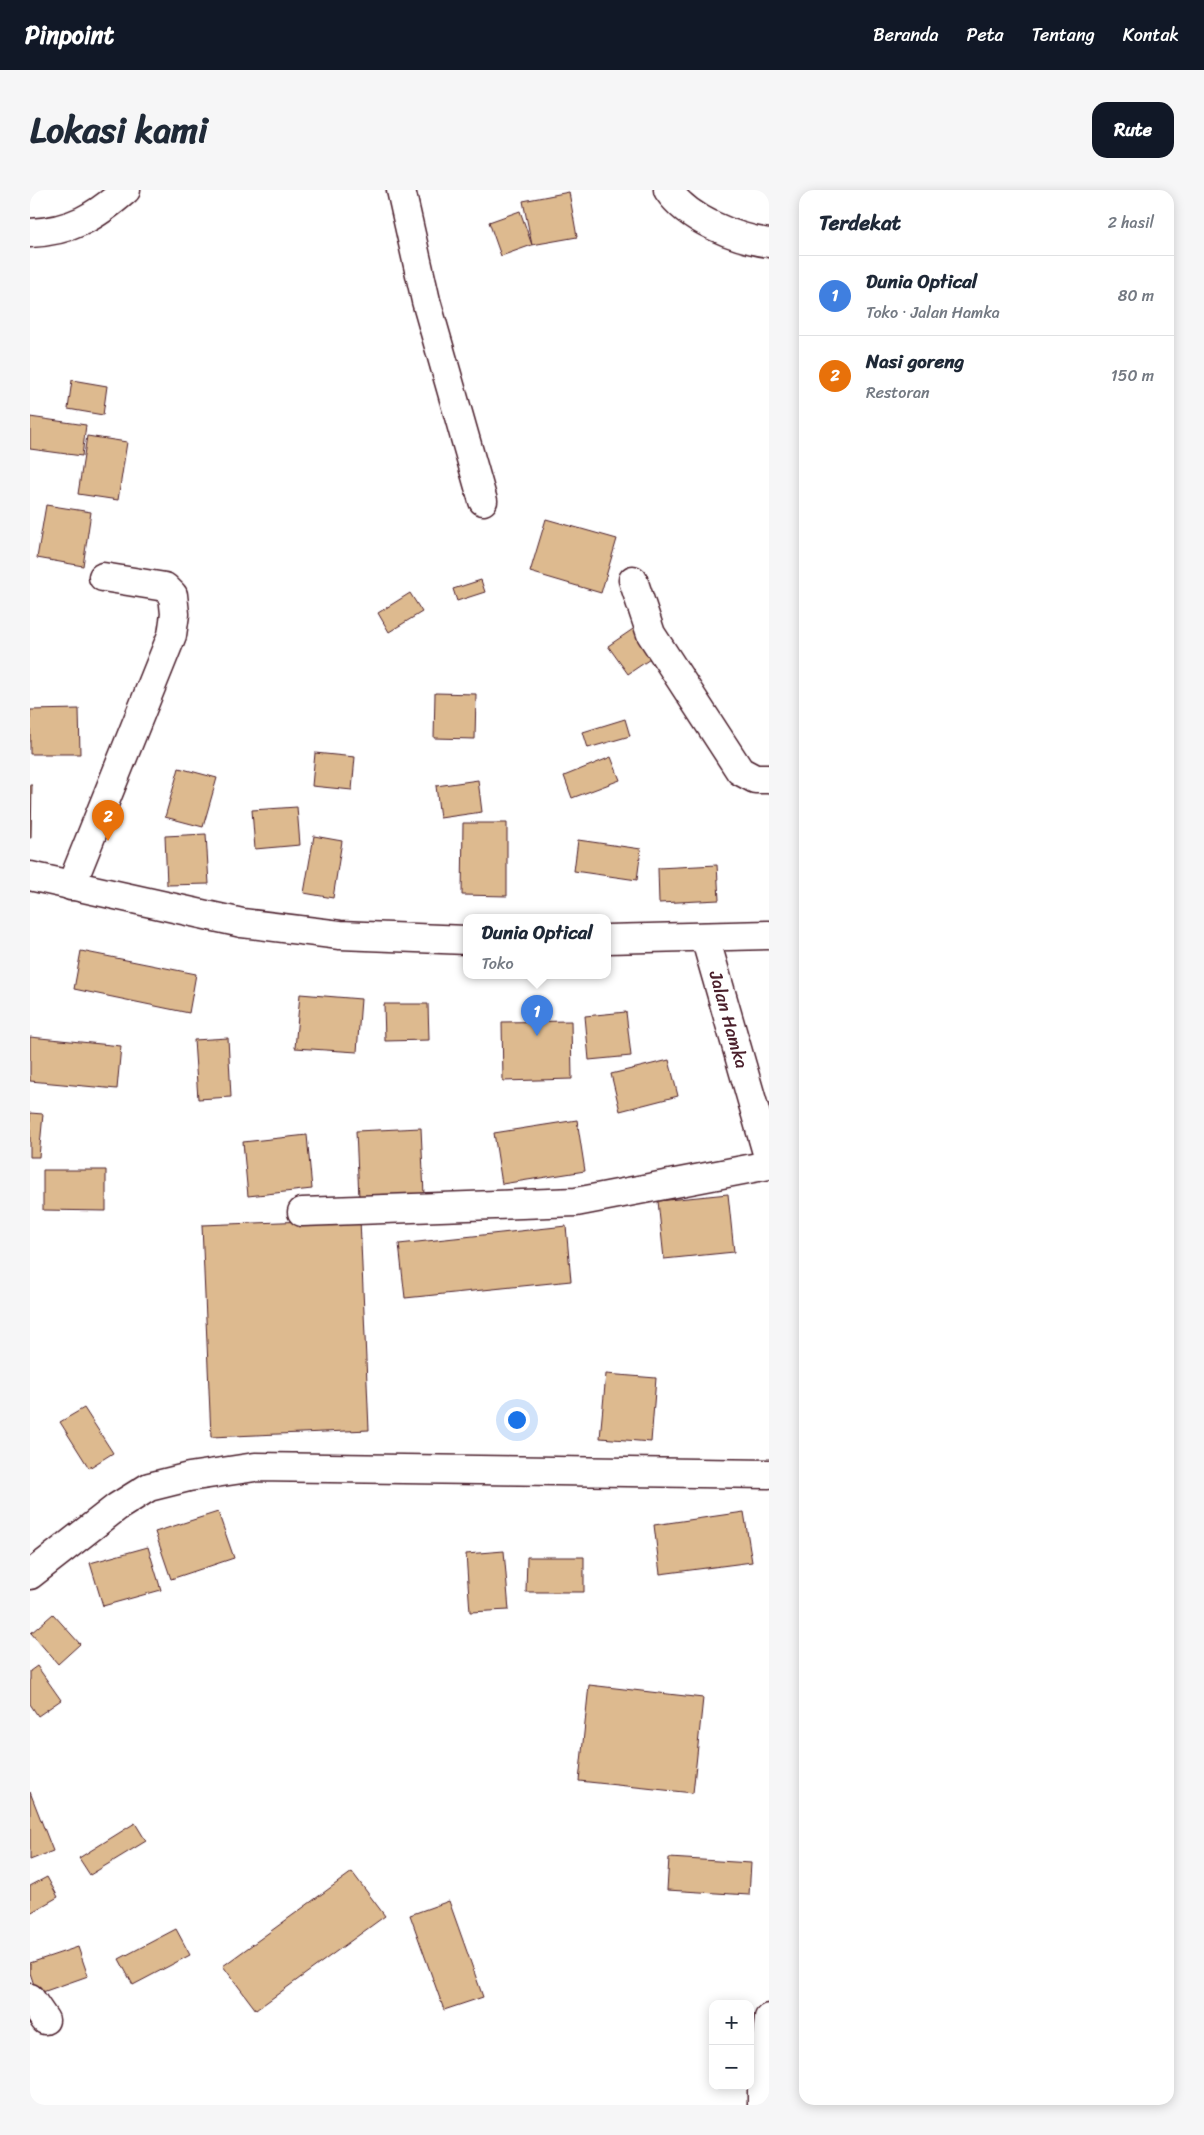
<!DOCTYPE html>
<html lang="id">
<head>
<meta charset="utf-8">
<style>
	:root { --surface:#fff; --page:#f6f6f7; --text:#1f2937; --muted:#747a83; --line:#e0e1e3; --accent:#111827 }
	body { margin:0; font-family:Sriracha,sans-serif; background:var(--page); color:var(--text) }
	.controls { position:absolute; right:15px; bottom:15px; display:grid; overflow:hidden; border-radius:10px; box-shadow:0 2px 12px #0003 }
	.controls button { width:45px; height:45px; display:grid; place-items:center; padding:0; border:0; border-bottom:1px solid var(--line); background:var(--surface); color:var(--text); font:25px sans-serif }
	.you { position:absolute; left:486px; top:1229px; width:18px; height:18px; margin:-12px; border:4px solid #fff; border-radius:50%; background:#1a73e8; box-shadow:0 0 0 8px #1a73e833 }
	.badge { display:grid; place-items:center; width:32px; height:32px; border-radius:50%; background:var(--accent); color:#fff; font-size:16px; font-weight:700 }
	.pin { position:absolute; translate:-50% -41px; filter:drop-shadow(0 1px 2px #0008) }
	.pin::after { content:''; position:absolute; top:26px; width:18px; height:15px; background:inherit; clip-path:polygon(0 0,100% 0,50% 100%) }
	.popup { position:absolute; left:433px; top:724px; width:148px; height:65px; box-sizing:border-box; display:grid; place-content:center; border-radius:10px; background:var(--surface); filter:drop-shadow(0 1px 4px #0005); font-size:16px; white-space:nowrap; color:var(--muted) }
	.popup b { font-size:19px; color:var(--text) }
	.popup::after { content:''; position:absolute; left:50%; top:100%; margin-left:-10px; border:10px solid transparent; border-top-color:var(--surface) }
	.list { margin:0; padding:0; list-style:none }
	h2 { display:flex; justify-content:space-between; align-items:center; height:65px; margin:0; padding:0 20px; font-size:21px }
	h2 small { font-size:16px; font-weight:400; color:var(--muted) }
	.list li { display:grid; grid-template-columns:32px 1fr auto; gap:15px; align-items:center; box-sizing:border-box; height:80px; padding:0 20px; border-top:1px solid var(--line) }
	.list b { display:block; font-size:19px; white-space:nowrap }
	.list p { margin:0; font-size:16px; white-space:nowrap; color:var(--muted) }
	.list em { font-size:16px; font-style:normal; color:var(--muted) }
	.map { position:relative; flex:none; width:739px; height:1915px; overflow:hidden; border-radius:15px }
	header { display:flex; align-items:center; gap:30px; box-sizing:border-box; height:70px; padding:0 25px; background:var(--accent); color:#fff }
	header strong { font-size:24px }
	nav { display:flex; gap:28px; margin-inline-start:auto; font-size:18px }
	.intro { display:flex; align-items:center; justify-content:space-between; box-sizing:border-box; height:120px; padding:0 30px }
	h1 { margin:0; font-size:35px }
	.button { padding:12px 22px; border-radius:15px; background:var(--accent); color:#fff; font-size:18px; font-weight:700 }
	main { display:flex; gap:30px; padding:0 30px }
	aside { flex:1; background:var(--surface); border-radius:15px; box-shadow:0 2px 12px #0003 }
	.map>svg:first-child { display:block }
</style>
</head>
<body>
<header>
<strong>Pinpoint</strong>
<nav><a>Beranda</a><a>Peta</a><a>Tentang</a><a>Kontak</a></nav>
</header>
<div class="intro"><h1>Lokasi kami</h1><a class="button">Rute</a></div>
<main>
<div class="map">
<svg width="739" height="1915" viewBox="0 0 739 1915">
	<rect width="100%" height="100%" fill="#fff"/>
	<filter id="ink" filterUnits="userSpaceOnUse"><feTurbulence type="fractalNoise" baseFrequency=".02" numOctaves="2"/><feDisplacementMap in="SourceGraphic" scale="10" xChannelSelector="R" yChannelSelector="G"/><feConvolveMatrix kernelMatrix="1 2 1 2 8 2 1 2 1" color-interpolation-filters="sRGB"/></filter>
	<g filter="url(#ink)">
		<g fill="#ddba8f" stroke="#4a1f2b">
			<path d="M539,2l8,45 -45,8 -9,-44z"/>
			<path d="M490,21l12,34 -31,11 -12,-34z"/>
			<path d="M42,190l35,6 -4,29 -35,-6z"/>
			<path d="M0,227l56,8 -4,31 -52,-7z"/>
			<path d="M57,246l40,6 -9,58 -40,-6z"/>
			<path d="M16,315l45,7 -8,54 -46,-8z"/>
			<path d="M516,329l71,20 -16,54 -71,-21z"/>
			<path d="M451,390l4,12 -28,9 -4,-12z"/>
			<path d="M380,403l12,19 -33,20 -11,-19z"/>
			<path d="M606,437l20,28 -28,19 -20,-28z"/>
			<path d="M405,503l41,1 -1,45 -41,-1z"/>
			<path d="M49,519l1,45h-50v-44z"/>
			<path d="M595,529l5,17 -42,12 -5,-16z"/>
			<path d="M285,563l40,4 -3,33 -40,-4z"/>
			<path d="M581,567l9,23 -48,18 -8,-22z"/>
			<path d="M149,578l38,10 -14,49 -38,-10z"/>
			<path d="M448,590l4,32 -42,6 -4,-32z"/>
			<path d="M0,595h2l-1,53h-1z"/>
			<path d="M267,617l3,38 -45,4 -3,-39z"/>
			<path d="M433,633h44v73l-45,-1z"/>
			<path d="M176,644l3,50 -42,1 -2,-49z"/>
			<path d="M284,646l28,5 -9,57 -29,-5z"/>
			<path d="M548,650l63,9 -4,31 -63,-9z"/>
			<path d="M687,675l2,35 -60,3 -1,-35z"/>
			<path d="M51,761l115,23 -7,39 -115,-24z"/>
			<path d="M270,804l61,5 -4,53 -62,-4z"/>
			<path d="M354,814h44l1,36 -44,1z"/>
			<path d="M596,822l5,44 -42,4 -4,-44z"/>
			<path d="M541,831l1,58 -69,2 -1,-59z"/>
			<path d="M0,847l91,9 -4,43 -87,-8z"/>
			<path d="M198,848l3,59 -33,2 -4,-59z"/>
			<path d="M639,870l9,36 -58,15 -9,-37z"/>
			<path d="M0,923l13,1 -4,43h-9z"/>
			<path d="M547,930l8,51 -83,13 -8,-51z"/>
			<path d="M391,938l3,67 -65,3 -3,-67z"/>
			<path d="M277,945l5,54 -64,7 -5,-54z"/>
			<path d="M13,980h63v41l-63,-1z"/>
			<path d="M698,1004l6,58 -70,7 -6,-58z"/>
			<path d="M330,1029l9,211 -158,7 -9,-212z"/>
			<path d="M536,1036l5,55 -166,17 -6,-54z"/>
			<path d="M576,1184l50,4 -5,64 -51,-4z"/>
			<path d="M54,1218l29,45 -24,15 -29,-46z"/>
			<path d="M188,1322l16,46 -63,21 -16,-47z"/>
			<path d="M714,1322l8,50 -92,12 -6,-49z"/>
			<path d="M118,1357l13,43 -58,16 -13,-43z"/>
			<path d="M474,1361l5,59 -39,2 -4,-58z"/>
			<path d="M497,1367h57v35h-58z"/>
			<path d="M23,1424l27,30 -22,20 -27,-31z"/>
			<path d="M7,1476l24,34 -23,16 -8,-12v-33z"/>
			<path d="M559,1495l114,13 -10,95 -114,-12z"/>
			<path d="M0,1602l23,59 -23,9z"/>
			<path d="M105,1633l11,18 -56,34 -11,-17z"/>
			<path d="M639,1668l82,5 -2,32 -82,-5z"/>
			<path d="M322,1682l33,44 -129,94 -33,-44z"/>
			<path d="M17,1687l11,20 -28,16v-27z"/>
			<path d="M419,1711l34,96 -39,13 -34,-95z"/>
			<path d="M146,1739l14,26 -57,30 -14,-26z"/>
			<path d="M48,1757l10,29 -51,18 -7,-21v-10z"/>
		</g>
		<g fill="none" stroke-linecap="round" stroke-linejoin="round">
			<g stroke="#4a1f2b" stroke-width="31">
				<g id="minor">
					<path d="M371,0l25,111 57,200"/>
					<path d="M638,0c20,30 67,48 101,53"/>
					<path d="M0,43c42,-2 65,-16 96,-43"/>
					<path d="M603,390l18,54 89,137 15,8h14"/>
					<path d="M41,696l101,-251 3,-21 -2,-19 -8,-8 -62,-10"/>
					<path id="s1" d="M675,747l64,223"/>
					<path d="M272,1022l274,-10 193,-37"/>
					<path d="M0,1385l87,-68 32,-20 40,-10 66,-10 514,7"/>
					<path d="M0,1808l15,22"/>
					<path d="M732,1915v-21l7,-66"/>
				</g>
			</g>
			<g stroke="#4a1f2b" stroke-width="31">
				<g id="highway">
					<path d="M0,686l212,47 98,12 127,5"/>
					<path d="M577,749l162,-4"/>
				</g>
			</g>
			<use href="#minor" stroke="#fff" stroke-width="28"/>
			<use href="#highway" stroke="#fff" stroke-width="28"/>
		</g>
	</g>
	<g text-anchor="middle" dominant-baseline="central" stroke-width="5" stroke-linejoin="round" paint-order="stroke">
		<g font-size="18" fill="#4a1f2b" stroke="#fff">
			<text stroke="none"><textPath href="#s1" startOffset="86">Jalan Hamka</textPath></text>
		</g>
	</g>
</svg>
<div class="controls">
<button>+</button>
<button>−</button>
</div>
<div class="you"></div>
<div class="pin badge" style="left:507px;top:846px;background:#3f7fe0">1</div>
<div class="popup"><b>Dunia Optical</b>Toko</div>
<div class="pin badge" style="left:78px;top:651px;background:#e8710a">2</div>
</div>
<aside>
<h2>Terdekat<small>2 hasil</small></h2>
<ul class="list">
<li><span class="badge" style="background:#3f7fe0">1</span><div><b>Dunia Optical</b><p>Toko · Jalan Hamka</p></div><em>80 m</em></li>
<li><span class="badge" style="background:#e8710a">2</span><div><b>Nasi goreng</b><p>Restoran</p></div><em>150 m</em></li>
</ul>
</aside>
</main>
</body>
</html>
